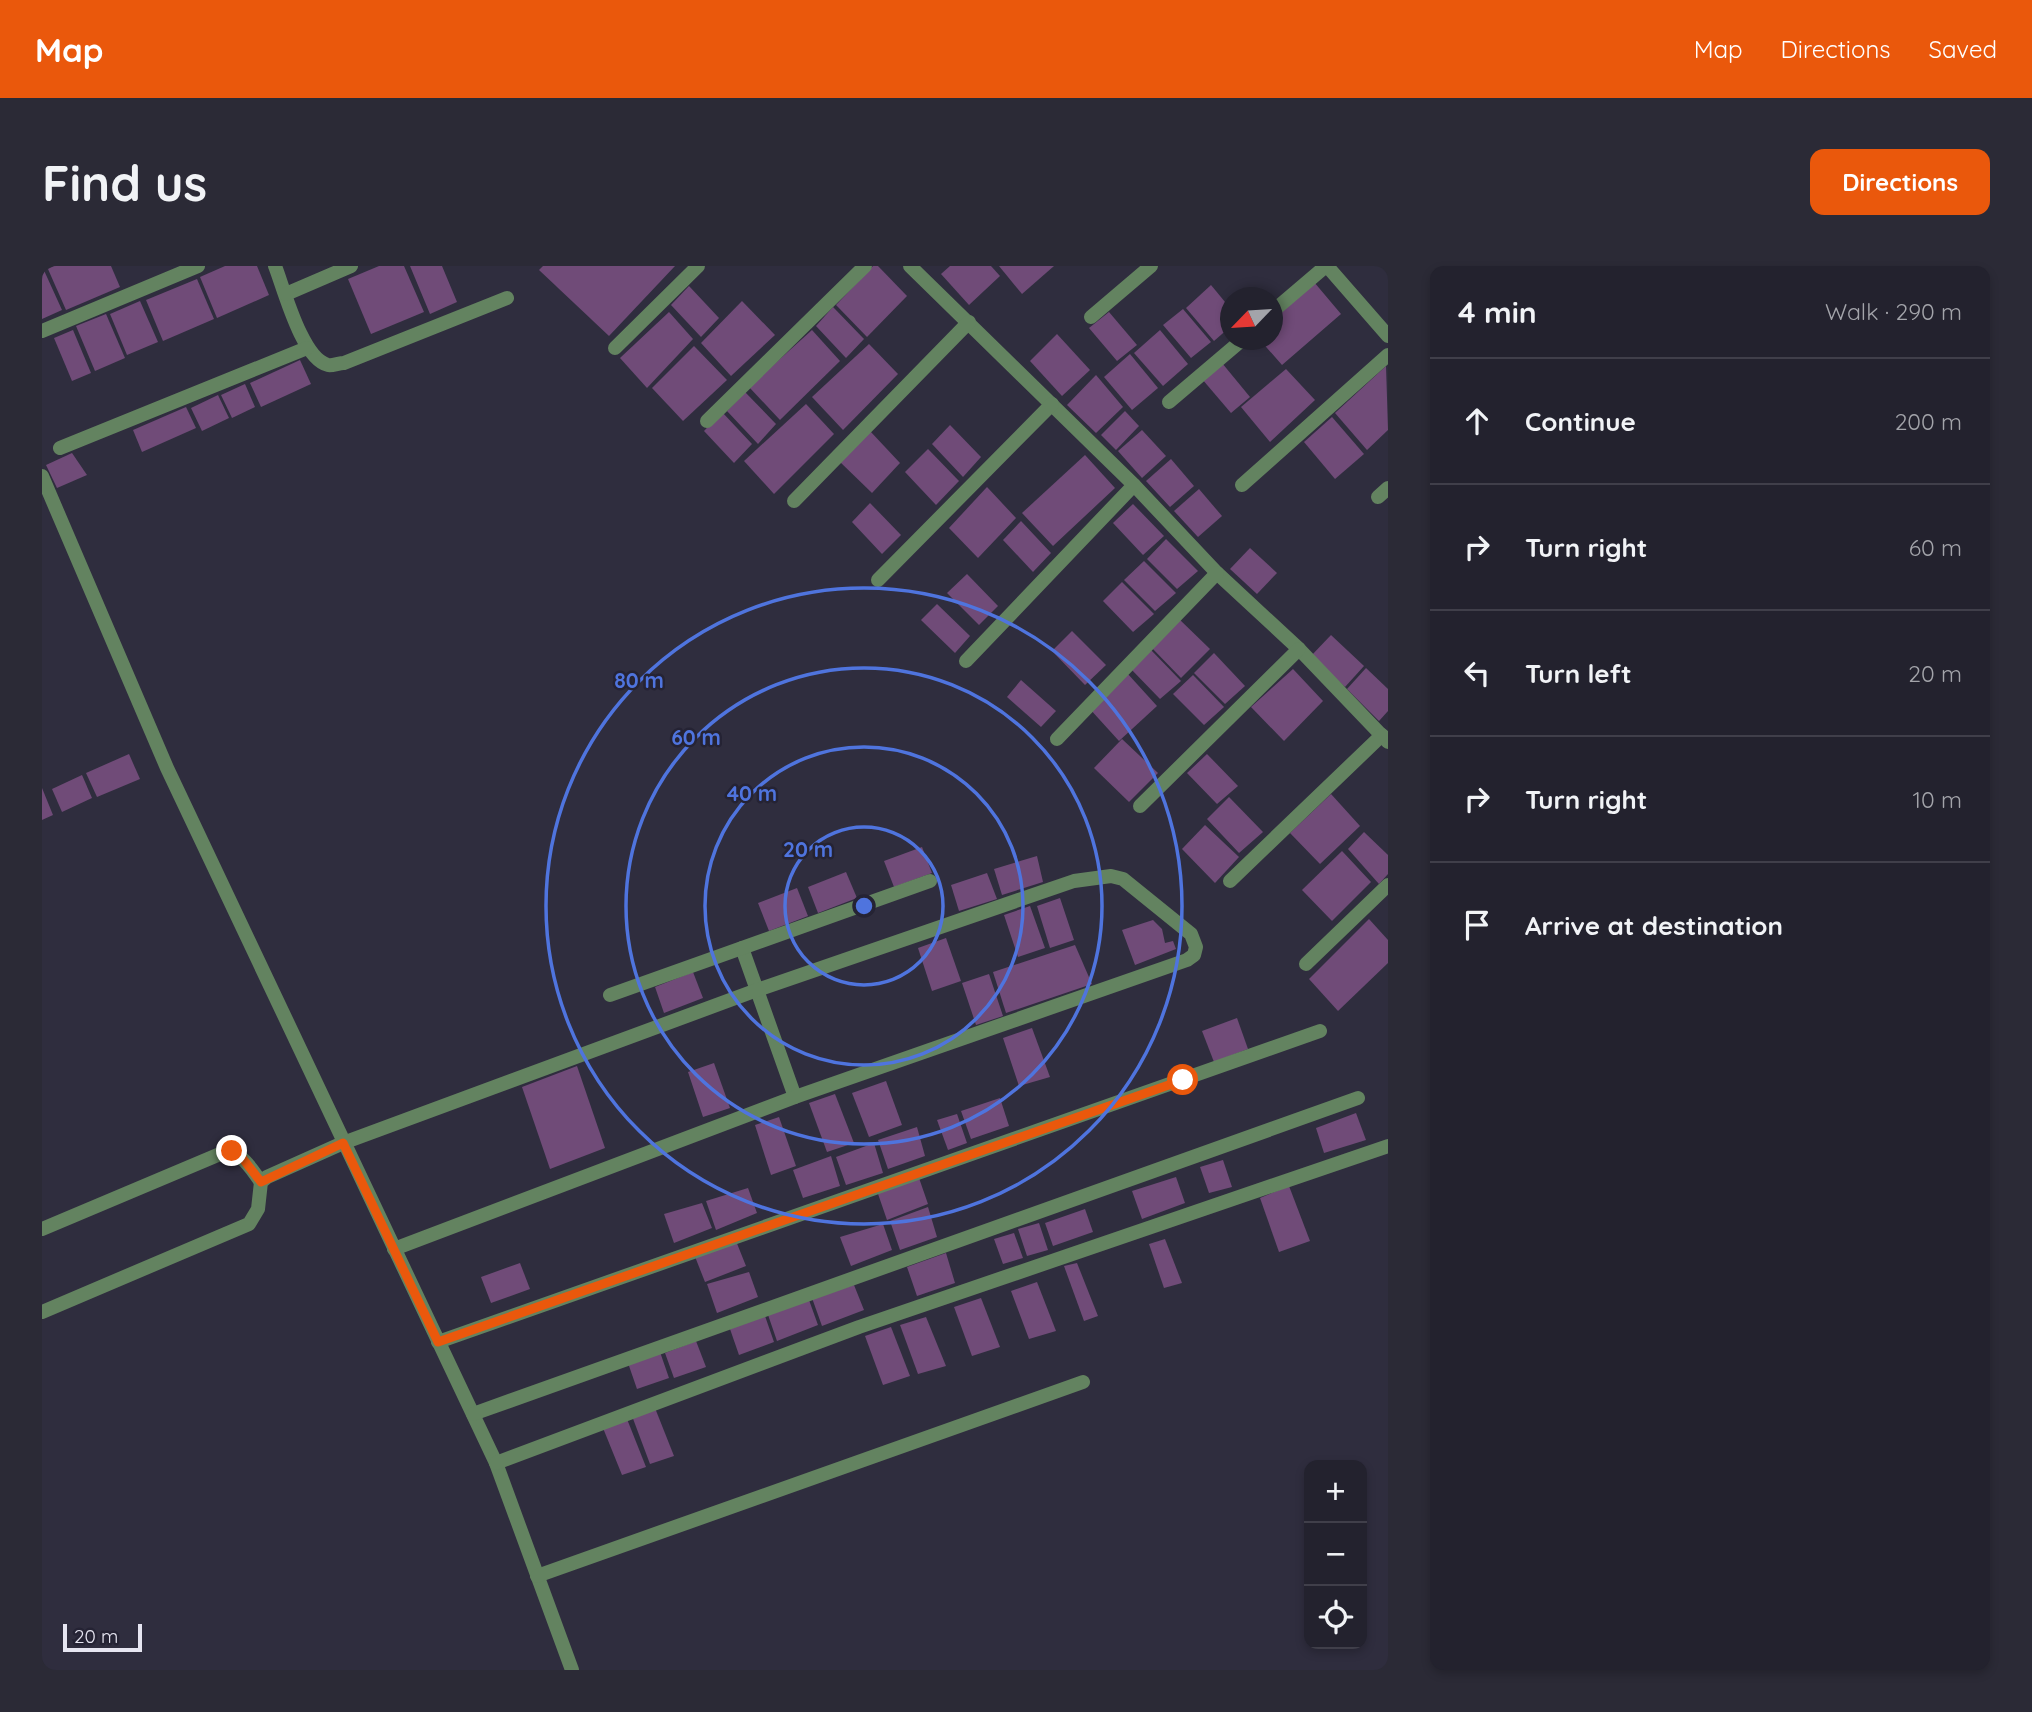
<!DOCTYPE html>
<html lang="en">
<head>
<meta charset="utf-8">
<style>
	:root { --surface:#23222e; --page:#2b2a36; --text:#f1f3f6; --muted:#a3a4aa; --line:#403f4a; --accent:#ea580c }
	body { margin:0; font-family:Quicksand,sans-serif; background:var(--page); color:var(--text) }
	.controls { position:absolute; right:21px; bottom:21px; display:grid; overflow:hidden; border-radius:14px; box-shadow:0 4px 10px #0003 }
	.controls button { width:63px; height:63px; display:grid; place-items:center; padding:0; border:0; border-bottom:2px solid var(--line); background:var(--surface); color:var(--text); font:35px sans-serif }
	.compass { position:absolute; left:1178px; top:21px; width:63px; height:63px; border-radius:50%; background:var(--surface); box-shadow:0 4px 10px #0003; rotate:245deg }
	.scale { position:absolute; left:21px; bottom:18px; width:79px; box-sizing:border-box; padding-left:7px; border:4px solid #e6e5f1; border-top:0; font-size:19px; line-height:24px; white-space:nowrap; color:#e6e5f1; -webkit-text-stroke:5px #252334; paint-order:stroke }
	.stop { position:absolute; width:21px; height:21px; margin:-16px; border:5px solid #ea580c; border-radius:50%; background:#fff }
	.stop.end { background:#ea580c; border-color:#fff; box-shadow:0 2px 7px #0008 }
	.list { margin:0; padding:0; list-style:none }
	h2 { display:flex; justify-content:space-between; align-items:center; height:91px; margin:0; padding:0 28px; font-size:30px }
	h2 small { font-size:23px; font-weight:400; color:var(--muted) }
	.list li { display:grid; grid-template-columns:46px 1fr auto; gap:21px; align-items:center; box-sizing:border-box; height:126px; padding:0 28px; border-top:2px solid var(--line) }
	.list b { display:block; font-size:26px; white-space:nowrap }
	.list em { font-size:23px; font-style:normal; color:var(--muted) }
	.icon { flex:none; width:38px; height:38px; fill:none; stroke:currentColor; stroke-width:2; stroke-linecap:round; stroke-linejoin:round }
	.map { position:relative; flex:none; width:1346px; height:1404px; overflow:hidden; border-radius:14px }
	header { display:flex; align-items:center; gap:42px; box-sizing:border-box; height:98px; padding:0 35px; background:var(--accent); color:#fff }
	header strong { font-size:33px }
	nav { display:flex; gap:38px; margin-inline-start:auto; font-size:24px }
	.intro { display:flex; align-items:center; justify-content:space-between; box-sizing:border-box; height:168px; padding:0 42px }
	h1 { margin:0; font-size:49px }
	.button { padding:18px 32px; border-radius:14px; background:var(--accent); color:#fff; font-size:24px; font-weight:700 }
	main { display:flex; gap:42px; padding:0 42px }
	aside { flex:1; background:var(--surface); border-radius:14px; box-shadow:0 4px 10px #0003 }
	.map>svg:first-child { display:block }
</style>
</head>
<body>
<header>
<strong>Map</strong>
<nav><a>Map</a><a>Directions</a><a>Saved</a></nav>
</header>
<div class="intro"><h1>Find us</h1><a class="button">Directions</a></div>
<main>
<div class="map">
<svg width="1346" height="1404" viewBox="0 0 1346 1404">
	<rect width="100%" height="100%" fill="#2f2d3e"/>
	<g fill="#704b78">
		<path d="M0,0l20,44 -20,9z"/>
		<path d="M12,0h57l9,21 -54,23 -18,-41z"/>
		<path d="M183,0h32l12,29 -52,23 -17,-41z"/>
		<path d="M337,0h25l20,46 -53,22 -23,-55z"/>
		<path d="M368,0h32l15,36 -27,12z"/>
		<path d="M501,0h132l-66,70 -70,-66z"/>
		<path d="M831,0h5l29,30 -40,41 -31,-32z"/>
		<path d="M908,0h41l9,10 -31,29 -28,-31z"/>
		<path d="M957,0h55l-32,28z"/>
		<path d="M155,13l17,40 -51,22 -17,-41z"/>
		<path d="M1272,16l27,32 -59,51 -22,-25h12v-22z"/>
		<path d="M1169,19l19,23v19l-16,14 -28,-33z"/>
		<path d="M647,20l30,32 -18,19 -30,-32z"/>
		<path d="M98,35l18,41 -31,13 -17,-41z"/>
		<path d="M700,35l33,34 -44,41 -30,-33z"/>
		<path d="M791,41l31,32 -18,19 -30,-32z"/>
		<path d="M1141,43l28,33 -20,16 -28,-33z"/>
		<path d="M627,46l24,27 -46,49 -27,-30z"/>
		<path d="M1067,46l28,33 -20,16 -28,-33z"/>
		<path d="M64,48l19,44 -30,13 -19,-45z"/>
		<path d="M31,64l18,43 -19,8 -18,-43z"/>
		<path d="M770,64l28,31 -60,59 -31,-33z"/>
		<path d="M1118,64l28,34 -25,22 -29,-33z"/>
		<path d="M1015,68l33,36 -28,26 -32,-35z"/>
		<path d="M827,78l29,30 -55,56 -31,-33z"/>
		<path d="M652,80l33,34 -44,41 -31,-33z"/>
		<path d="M1088,88l28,34 -26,22 -28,-33z"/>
		<path d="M258,94l11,24 -50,23 -11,-24z"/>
		<path d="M1180,97l28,34 -19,16 -29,-34z"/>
		<path d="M1344,100l2,64 -21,20 -32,-37z"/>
		<path d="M1244,103l29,31 -45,42 -29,-35z"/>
		<path d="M1054,109l27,32 -27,26 -29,-28z"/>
		<path d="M203,118l10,23 -23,11 -11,-23z"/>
		<path d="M703,126l31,32 -18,20 -31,-33z"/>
		<path d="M176,129l11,23 -27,13 -11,-23z"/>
		<path d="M764,138l28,30 -60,60 -30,-33z"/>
		<path d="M144,141l10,21 -54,24 -9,-22z"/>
		<path d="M1083,145l14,15 -23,24 -15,-15z"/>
		<path d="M680,146l30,32 -18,19 -30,-32z"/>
		<path d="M1290,151l32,37 -29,25 -31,-37z"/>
		<path d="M908,159l31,32 -18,20 -31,-33z"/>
		<path d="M1100,164l24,26 -24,22 -24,-27z"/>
		<path d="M828,165l30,32 -28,30 -33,-32z"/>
		<path d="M886,183l31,32 -23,24 -31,-33z"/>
		<path d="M30,187l15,22 -30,13 -11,-23z"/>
		<path d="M1043,189l30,33 -62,58 -31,-33z"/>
		<path d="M1129,193l23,27 -24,21 -24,-26z"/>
		<path d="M945,221l29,31 -38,40 -29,-30z"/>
		<path d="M1157,223l23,27 -24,21 -24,-26z"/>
		<path d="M828,237l31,32 -19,19 -30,-32z"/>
		<path d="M1091,238l31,32 -21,19 -30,-32z"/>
		<path d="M979,255l30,32 -18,19 -30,-32z"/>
		<path d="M1124,273l32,32 -21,18 -30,-30z"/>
		<path d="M1208,282l27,25 -20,21 -27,-25z"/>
		<path d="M1102,295l32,32 -21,18 -31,-31z"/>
		<path d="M925,308l31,32 -19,19 -32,-32z"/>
		<path d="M1080,316l32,32 -21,18 -30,-31z"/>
		<path d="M895,338l33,32 -15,17 -34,-33z"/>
		<path d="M1136,352l32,31 -29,29 -30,-31z"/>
		<path d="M1030,365l34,34 -21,20 -33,-34z"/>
		<path d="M1289,369l33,31 -19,21 -34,-31z"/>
		<path d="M1108,383l31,32 -21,18 -30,-31z"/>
		<path d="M1172,387l31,33 -20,18 -31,-31z"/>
		<path d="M1324,402l22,21v22l-9,10 -32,-32z"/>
		<path d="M1251,403l30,32 -39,40 -33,-34z"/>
		<path d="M1085,407l30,33 -38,35 -30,-33z"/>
		<path d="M1151,409l31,32 -20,18 -31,-31z"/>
		<path d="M979,414l35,31 -15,16 -34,-30z"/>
		<path d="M1080,473l36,34 -29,29 -35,-34z"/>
		<path d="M87,488l11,25 -43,18 -11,-24z"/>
		<path d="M1165,488l31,32 -21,18 -30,-31z"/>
		<path d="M40,509l10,23 -30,14 -10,-23z"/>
		<path d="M0,522l11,27 -11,5z"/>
		<path d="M1289,528l29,32 -40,38 -30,-31z"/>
		<path d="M1187,531l34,35 -24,21 -32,-34z"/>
		<path d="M1163,559l34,32 -24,26 -33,-34z"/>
		<path d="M1322,566l24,23v19l-9,10 -31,-35z"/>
		<path d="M880,581l10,26 -38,14 -10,-26z"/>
		<path d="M1300,585l29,31 -39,39 -30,-31z"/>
		<path d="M995,590l6,26 -41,13 -8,-26z"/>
		<path d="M804,606l11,26 -39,15 -10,-26z"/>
		<path d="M945,607l10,26 -38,12 -8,-26z"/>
		<path d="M755,622l11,28 -39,15 -11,-28z"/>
		<path d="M1018,632l14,42 -24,8 -13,-42z"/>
		<path d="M988,640l15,42 -27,9 -14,-42z"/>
		<path d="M1327,653l19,21v23l-50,48 -29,-32z"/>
		<path d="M1111,654l9,9 3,14 8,-2 3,8 -41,16 -13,-35z"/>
		<path d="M904,672l15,43 -29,10 -14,-43z"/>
		<path d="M1033,679l17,39 -86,29 -13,-41z"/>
		<path d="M651,706l10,26 -39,15 -9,-26z"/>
		<path d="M947,708l14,42 -27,9 -14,-42z"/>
		<path d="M1195,752l11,31 -34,13 -12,-31z"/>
		<path d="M990,762l18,49 -31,9 -16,-48z"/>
		<path d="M672,797l16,45 -27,9 -15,-45z"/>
		<path d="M535,800l28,82 -55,21 -28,-82z"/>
		<path d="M844,815l16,44 -33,12 -17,-44z"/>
		<path d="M793,828l19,49 -27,9 -18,-49z"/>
		<path d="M958,832l9,28 -38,13 -10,-28z"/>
		<path d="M1314,847l10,27 -42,13 -8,-25z"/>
		<path d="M915,848l10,29 -19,7 -11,-30z"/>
		<path d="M737,851l17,49 -25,9 -16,-50z"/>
		<path d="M875,861l8,29 -37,13 -10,-29z"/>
		<path d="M832,877l9,30 -37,12 -10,-28z"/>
		<path d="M789,890l9,30 -37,12 -10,-28z"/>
		<path d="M1181,894l9,27 -23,6 -9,-26z"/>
		<path d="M1134,911l9,26 -43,16 -10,-28z"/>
		<path d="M877,912l9,26 -41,16 -10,-29z"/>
		<path d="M1247,920l21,55 -31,11 -19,-54z"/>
		<path d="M706,922l9,25 -41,17 -10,-29z"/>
		<path d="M660,937l10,25 -38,15 -10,-29z"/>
		<path d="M886,941l9,30 -37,13 -10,-29z"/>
		<path d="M1043,943l8,23 -40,14 -8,-23z"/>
		<path d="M997,957l9,27 -21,6 -9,-27z"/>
		<path d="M841,958l9,26 -41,16 -11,-29z"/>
		<path d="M972,967l9,25 -20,6 -9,-25z"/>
		<path d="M1123,973l17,44 -18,5 -15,-44z"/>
		<path d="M694,975l10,25 -41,16 -11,-28z"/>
		<path d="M904,987l9,30 -38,13 -10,-29z"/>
		<path d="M478,997l10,26 -39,14 -10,-26z"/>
		<path d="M1035,997l21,53 -14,5 -20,-55z"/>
		<path d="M707,1006l9,25 -41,16 -10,-29z"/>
		<path d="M995,1016l19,49 -27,8 -18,-48z"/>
		<path d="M812,1019l10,25 -42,16 -10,-28z"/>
		<path d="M939,1032l19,49 -28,9 -18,-49z"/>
		<path d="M767,1034l9,25 -41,16 -10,-29z"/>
		<path d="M723,1050l9,26 -35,13 -9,-26z"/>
		<path d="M884,1051l20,49 -28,8 -18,-49z"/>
		<path d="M849,1061l19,49 -27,9 -18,-49z"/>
		<path d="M654,1075l10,26 -32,11 -9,-25z"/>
		<path d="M618,1086l9,26 -32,11 -9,-26z"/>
		<path d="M613,1142l19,48 -24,8 -18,-48z"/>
		<path d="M585,1153l19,48 -24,8 -19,-47z"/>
	</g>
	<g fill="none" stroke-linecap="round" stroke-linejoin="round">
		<g stroke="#638360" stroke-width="14">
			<path d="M233,0c9,23 27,93 53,99 4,1 11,-2 16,-2l163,-65"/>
			<path d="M868,0l224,219 83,88 82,76 89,93"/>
			<path d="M1285,0l61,70"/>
			<path d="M244,28l65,-28"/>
			<path d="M1230,46l54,-46"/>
			<path d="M1049,51l60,-51"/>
			<path d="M0,65l156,-65"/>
			<path d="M573,82l83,-82"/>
			<path d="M1127,136l73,-62"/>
			<path d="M665,155l158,-155"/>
			<path d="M18,182l247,-100"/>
			<path d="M0,210l125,292 329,695 76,207"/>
			<path d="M1200,219l146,-130"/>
			<path d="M1336,231l10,-9"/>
			<path d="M752,235l175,-179"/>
			<path d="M836,314l174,-176"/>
			<path d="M924,395l168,-176"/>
			<path d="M1015,473l160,-166"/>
			<path d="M1098,540l159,-157"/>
			<path d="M1188,615l152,-146"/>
			<path d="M700,682l53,149"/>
			<path d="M1264,698l82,-79"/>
			<path d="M568,729l320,-114"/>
			<path d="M0,963l178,-75c21,-5 29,12 41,28"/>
			<path d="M0,1046l207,-88 9,-15 3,-27 6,-5 76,-34 414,-153 317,-109 37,-5 12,3 68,55 5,13 -2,8 -7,5 -392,137 -401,152"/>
			<path d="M396,1076l882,-311"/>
			<path d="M431,1148l885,-316"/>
			<path d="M454,1197l363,-136 529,-181"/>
			<path d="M495,1310l546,-194"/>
		</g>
	</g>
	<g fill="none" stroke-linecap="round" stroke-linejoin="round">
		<path stroke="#ea580c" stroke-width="9" d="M190,885l8,4 21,27 82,-39 95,199 745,-262"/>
	</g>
	<g fill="none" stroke="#4f74de" stroke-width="3.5">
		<circle cx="822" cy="640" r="79"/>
		<circle cx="822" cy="640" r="159"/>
		<circle cx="822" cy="640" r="238"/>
		<circle cx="822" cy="640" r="318"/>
	</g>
	<circle cx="822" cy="640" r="10" fill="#4f74de" stroke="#252334" stroke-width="3.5"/>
	<g font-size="21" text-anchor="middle" font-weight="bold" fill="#4f74de" stroke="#252334" stroke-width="5" stroke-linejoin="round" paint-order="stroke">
		<text x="597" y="422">80 m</text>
		<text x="654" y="479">60 m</text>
		<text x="710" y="535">40 m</text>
		<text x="766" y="591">20 m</text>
	</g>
</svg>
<div class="controls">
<button>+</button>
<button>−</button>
<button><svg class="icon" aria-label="locate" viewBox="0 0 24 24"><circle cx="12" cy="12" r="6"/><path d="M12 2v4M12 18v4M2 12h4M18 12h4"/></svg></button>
</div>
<svg class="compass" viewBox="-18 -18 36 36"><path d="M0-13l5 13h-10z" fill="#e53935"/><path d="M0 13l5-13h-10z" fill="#a3a4aa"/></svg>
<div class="scale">20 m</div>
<div class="stop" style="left:1141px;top:814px"></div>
<div class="stop end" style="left:190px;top:885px"></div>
</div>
<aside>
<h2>4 min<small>Walk · 290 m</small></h2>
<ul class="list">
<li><svg class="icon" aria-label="ahead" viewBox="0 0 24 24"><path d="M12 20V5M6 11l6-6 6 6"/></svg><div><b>Continue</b></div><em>200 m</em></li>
<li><svg class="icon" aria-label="right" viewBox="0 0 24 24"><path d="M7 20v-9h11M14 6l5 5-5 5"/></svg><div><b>Turn right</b></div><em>60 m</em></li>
<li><svg class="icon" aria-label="left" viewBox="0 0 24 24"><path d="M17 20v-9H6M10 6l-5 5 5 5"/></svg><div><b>Turn left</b></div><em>20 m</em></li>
<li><svg class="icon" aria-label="right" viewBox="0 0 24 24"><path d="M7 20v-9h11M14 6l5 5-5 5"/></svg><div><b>Turn right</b></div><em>10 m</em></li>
<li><svg class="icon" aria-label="arrive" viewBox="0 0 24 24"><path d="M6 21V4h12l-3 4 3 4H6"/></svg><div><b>Arrive at destination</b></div></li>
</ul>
</aside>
</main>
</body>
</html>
